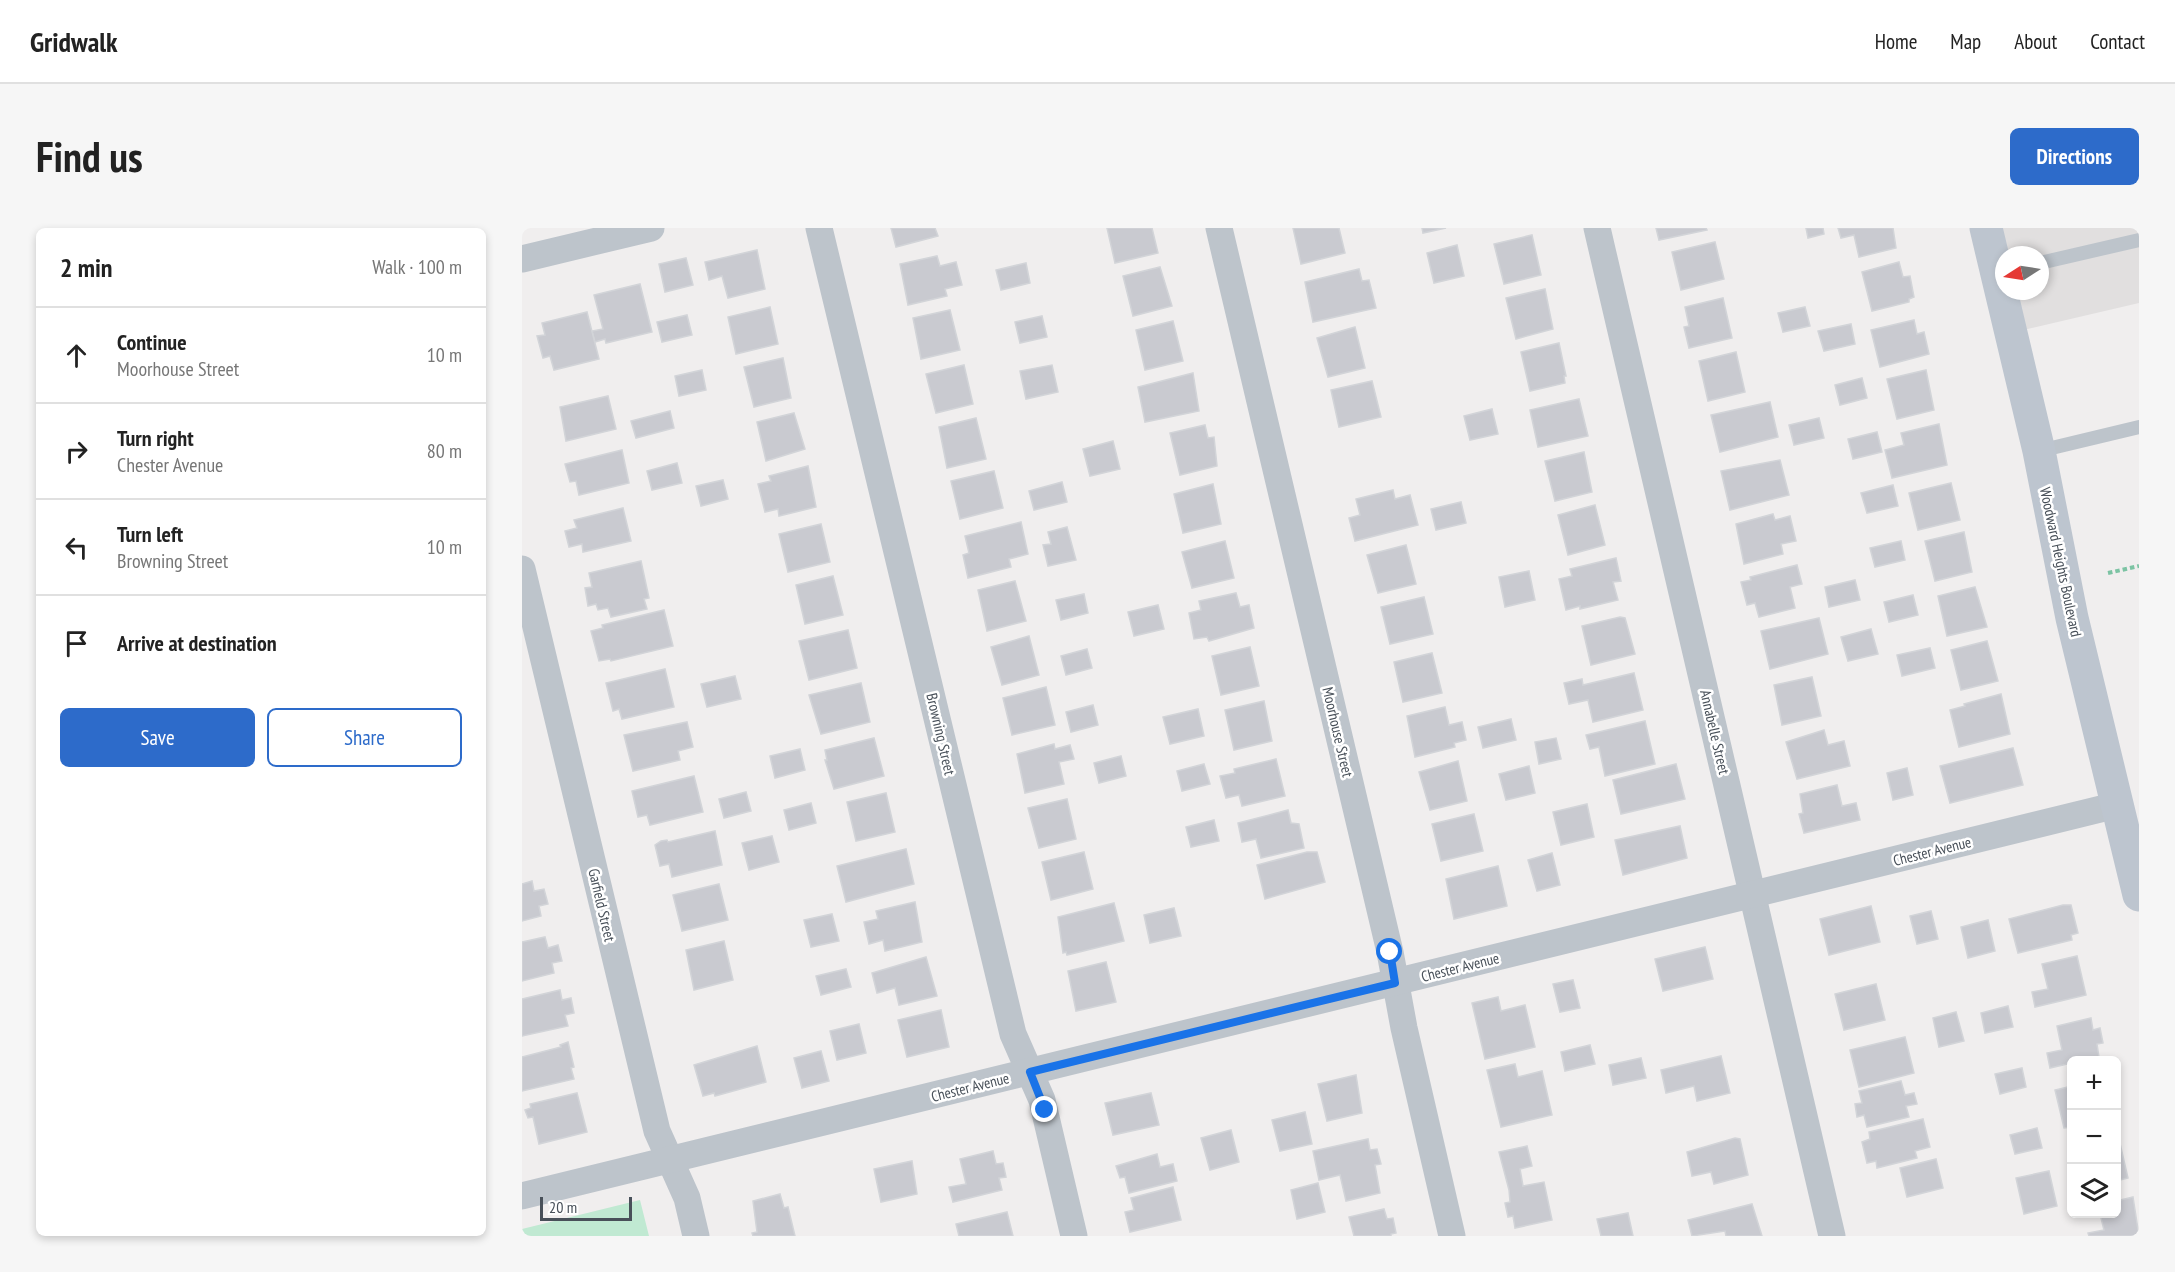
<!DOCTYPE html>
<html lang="en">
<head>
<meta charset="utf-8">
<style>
	:root { --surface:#fff; --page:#f6f6f6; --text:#222; --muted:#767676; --line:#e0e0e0; --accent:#2d6bca }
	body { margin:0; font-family:"PT Sans Narrow",sans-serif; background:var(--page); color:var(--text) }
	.controls { position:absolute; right:18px; bottom:18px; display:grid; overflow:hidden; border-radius:9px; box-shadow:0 3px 9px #0003 }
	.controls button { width:54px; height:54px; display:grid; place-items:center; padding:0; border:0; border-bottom:2px solid var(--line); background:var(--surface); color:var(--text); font:30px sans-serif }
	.compass { position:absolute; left:1473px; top:18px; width:54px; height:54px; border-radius:50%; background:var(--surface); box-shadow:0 3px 9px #0003; rotate:258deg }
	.scale { position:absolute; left:18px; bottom:15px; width:92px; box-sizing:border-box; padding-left:6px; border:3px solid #485059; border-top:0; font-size:16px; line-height:21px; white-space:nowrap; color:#485059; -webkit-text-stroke:4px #fff; paint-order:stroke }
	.stop { position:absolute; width:18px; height:18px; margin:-14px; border:4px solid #1a73e8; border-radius:50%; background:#fff }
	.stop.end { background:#1a73e8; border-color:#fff; box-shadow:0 2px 6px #0008 }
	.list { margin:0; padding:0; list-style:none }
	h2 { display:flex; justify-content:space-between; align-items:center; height:78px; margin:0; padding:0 24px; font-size:26px }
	h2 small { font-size:20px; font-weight:400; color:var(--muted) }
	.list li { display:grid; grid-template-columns:39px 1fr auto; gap:18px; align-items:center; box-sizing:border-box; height:96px; padding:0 24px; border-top:2px solid var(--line) }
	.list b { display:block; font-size:22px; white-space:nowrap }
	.list p { margin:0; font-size:20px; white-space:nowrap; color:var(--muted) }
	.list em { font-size:20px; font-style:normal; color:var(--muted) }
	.actions { display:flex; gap:12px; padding:18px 24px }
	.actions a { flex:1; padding:14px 0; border:2px solid var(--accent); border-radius:9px; text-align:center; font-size:21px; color:var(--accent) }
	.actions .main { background:var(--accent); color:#fff }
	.icon { flex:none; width:33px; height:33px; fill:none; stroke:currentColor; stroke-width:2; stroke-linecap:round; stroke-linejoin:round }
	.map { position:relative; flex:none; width:1617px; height:1008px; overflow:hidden; border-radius:9px }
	header { display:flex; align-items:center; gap:36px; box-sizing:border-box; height:84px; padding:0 30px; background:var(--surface); border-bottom:2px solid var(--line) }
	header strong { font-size:28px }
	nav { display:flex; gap:33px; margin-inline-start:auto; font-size:21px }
	.intro { display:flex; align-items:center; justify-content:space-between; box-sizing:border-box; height:144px; padding:0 36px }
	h1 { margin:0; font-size:42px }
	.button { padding:15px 27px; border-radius:9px; background:var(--accent); color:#fff; font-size:21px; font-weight:700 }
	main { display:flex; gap:36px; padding:0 36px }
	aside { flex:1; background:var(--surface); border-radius:9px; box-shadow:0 3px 9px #0003 }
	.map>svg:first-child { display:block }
</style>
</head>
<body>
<header>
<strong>Gridwalk</strong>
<nav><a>Home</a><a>Map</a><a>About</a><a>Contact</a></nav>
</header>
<div class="intro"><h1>Find us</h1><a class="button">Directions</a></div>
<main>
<aside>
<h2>2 min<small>Walk · 100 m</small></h2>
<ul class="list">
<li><svg class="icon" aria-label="ahead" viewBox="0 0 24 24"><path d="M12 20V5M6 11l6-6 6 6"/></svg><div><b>Continue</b><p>Moorhouse Street</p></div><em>10 m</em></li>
<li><svg class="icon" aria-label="right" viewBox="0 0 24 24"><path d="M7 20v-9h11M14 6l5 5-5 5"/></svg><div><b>Turn right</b><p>Chester Avenue</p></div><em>80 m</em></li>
<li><svg class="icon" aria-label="left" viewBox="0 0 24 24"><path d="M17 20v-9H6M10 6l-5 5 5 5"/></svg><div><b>Turn left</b><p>Browning Street</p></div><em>10 m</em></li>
<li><svg class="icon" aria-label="arrive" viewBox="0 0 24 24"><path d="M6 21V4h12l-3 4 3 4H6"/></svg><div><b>Arrive at destination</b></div></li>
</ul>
<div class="actions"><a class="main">Save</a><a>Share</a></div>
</aside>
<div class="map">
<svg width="1617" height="1008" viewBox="0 0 1617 1008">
	<rect width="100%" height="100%" fill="#f0eeee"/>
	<path fill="#e1dfdf" d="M1469,0h148v75l-124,29 -9,-41h34v-36h-36z"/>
	<path fill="#c0e9d2" d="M118,972l9,36h-127v-7z"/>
	<g fill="#c9cad0" stroke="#d2d4d8" stroke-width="1.5">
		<path d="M369,0h44l3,8 -42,11z"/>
		<path d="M585,0h45l6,25 -43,10z"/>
		<path d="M771,0h46l6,25 -44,11z"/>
		<path d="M900,0h24l-23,5z"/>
		<path d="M1134,0h50l1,2 -48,10z"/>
		<path d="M1284,0h17l1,6 -16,4z"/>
		<path d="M1316,0h55l3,20 -37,9 -5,-22 -13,3z"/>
		<path d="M1010,7l9,40 -37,9 -10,-40z"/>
		<path d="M1193,14l9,37 -43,11 -9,-38z"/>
		<path d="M935,17l7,31 -30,7 -7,-30z"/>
		<path d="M235,22l8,39 -37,9 -6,-22 -13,4 -4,-18z"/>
		<path d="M415,28l3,10 16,-4 6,23 -17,4 2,7 -39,9 -8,-41z"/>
		<path d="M164,30l7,27 -28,7 -6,-28z"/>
		<path d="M1377,34l4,15 7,-1 4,21 -5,2v3l-37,9 -10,-39z"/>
		<path d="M504,35l4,20 -29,7 -5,-20z"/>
		<path d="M638,39l12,39 -39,10 -10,-40z"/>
		<path d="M837,41l3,12 7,-1 7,28 -63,14 -8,-40z"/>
		<path d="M118,56l12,48 -46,11 -1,-4 -10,3 -3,-11 11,-2 -9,-34z"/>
		<path d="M1023,61l8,40 -37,10 -10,-41z"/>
		<path d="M1201,70l9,40 -43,10 -5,-21 5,-1 -4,-19z"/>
		<path d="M248,79l8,37 -42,10 -8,-37z"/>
		<path d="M1283,79l5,19 -27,6 -5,-19z"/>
		<path d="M428,82l10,40 -39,9 -8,-41z"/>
		<path d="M65,84l12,47 -45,11 -4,-14 -7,2 -6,-22 8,-1 -3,-12z"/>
		<path d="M165,87l5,20 -30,7 -5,-20z"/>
		<path d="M520,88l5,21 -27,6 -5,-21z"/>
		<path d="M1392,92l3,14 7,-2 5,22 -49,13 -9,-37z"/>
		<path d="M651,93l10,40 -38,9 -9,-40z"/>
		<path d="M1329,96l4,20 -31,7 -6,-20z"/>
		<path d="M833,99l10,41 -37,9 -11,-39z"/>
		<path d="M1037,115l7,33h-2l1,7 -35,8 -9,-39z"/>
		<path d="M1214,124l9,40 -37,9 -9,-40z"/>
		<path d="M261,130l8,40 -37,9 -10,-40z"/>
		<path d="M442,137l9,39 -37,9 -10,-39z"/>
		<path d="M530,137l6,27 -32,7 -6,-28z"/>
		<path d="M180,142l4,20 -27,6 -4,-20z"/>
		<path d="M1404,142l8,40 -37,9 -10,-40z"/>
		<path d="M671,145l6,38 -54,11 -7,-35z"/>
		<path d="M1340,150l5,20 -27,7 -5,-20z"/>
		<path d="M850,153l9,36 -42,10 -8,-37z"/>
		<path d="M86,168l8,33 -50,12 -6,-34z"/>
		<path d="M1057,171l9,37 -50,11 -8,-37z"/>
		<path d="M1248,174l8,35 -58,15 -9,-37z"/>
		<path d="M970,181l6,25 -28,6 -6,-24z"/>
		<path d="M148,183l4,17 -38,10 -5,-17z"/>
		<path d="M272,185l11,36 -39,12 -9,-39z"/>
		<path d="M454,190l10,41 -39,9 -8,-41z"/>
		<path d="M1297,190l5,20 -30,7 -5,-20z"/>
		<path d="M1417,196l8,41 -55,13 -7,-28 19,-5 -3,-12z"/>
		<path d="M683,197l3,13 6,-1 3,29 -37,9 -10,-42z"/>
		<path d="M1355,204l5,20 -29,7 -5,-20z"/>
		<path d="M591,213l7,28 -30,7 -7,-27z"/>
		<path d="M100,222l7,33 -50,12 -3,-14 -6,1 -5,-18z"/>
		<path d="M1062,224l8,40 -37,9 -10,-40z"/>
		<path d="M1258,232l9,35 -59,15 -9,-39z"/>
		<path d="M155,235l5,20 -30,7 -5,-19z"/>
		<path d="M286,238l8,41 -37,9 -1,-7 -13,3 -7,-28 13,-3 -2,-5z"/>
		<path d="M472,243l9,37 -43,11 -9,-38z"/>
		<path d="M201,252l5,19 -27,7 -5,-20z"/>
		<path d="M540,254l5,20 -33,8 -5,-19z"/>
		<path d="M1429,255l9,37 -42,10 -9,-37z"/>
		<path d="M691,256l8,40 -38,9 -9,-39z"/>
		<path d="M1371,257l5,21 -31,7 -6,-20z"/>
		<path d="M871,262l2,9 15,-4 8,30 -63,16 -6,-23 11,-3 -4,-16z"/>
		<path d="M939,274l5,21 -30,7 -5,-21z"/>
		<path d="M1073,277l10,40 -37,10 -10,-40z"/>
		<path d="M101,280l8,33 -48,11 -1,-8 -13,3 -4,-16 12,-3 -3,-8z"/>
		<path d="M1251,286l2,6 15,-4 6,25 -15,3 2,10 -39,10 -8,-40z"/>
		<path d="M499,294l7,32 -19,5 2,8 -43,11 -5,-23 6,-2 -4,-17z"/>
		<path d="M299,296l9,38 -42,10 -9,-38z"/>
		<path d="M545,299l9,33 -28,6 -5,-21 8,-1 -3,-12z"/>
		<path d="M1442,304l8,40 -37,9 -10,-40z"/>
		<path d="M703,313l9,37 -42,10 -10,-36z"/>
		<path d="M1379,313l4,19 -30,7 -5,-19z"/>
		<path d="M884,317l10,39 -38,9 -11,-38z"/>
		<path d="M1094,330l5,23 -8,1 5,18 -38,9v-3l-14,4 -7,-31 13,-3 -2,-7z"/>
		<path d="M119,333l8,37 -5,1 3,10 -36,8 -3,-9 -10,2 -2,-6 -8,2 -3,-18 7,-1 -3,-14z"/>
		<path d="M1275,337l5,19 -12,3 5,21 -36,9 -4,-14 -8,2 -6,-23 10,-2 -1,-3z"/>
		<path d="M1007,343l6,29 -30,7 -6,-30z"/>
		<path d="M311,348l10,39 -38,9 -9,-39z"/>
		<path d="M1333,352l5,20 -31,7 -4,-20z"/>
		<path d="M493,353l11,40 -39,10 -9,-41z"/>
		<path d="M1453,359l12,40 -40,9 -9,-40z"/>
		<path d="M714,365l4,14 9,-2 5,23 -45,13 -2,-4 -13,2 -5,-26 12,-3 -2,-9z"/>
		<path d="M562,366l4,19 -27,7 -5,-20z"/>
		<path d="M1391,367l5,20 -29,7 -5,-20z"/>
		<path d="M902,369l9,37 -43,10 -9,-37z"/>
		<path d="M636,377l6,24 -30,7 -6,-24z"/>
		<path d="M142,382l9,36 -62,15 -1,-2 -11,2 -8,-30 12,-3 -1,-3z"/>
		<path d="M1098,389l5,1 10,36 -44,11 -9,-39z"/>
		<path d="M1297,390l9,36 -58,15 -9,-38z"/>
		<path d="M1349,401l7,25 -30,7 -7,-24z"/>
		<path d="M326,402l9,38 -48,12 -10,-39z"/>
		<path d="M507,408l10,39 -37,10 -11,-38z"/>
		<path d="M1465,413l11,40 -37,9 -10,-40z"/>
		<path d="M728,419l9,39 -38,9 -9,-39z"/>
		<path d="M1408,420l5,20 -33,8 -5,-21z"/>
		<path d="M565,421l5,19 -26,7 -5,-19z"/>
		<path d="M910,425l10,40 -39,9 -9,-40z"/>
		<path d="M143,441l9,38 -52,12 -3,-10 -6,2 -7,-28z"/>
		<path d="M1112,445l9,37 -50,12 -5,-22 -19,4 -5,-21 18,-4 1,6z"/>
		<path d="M213,448l6,23 -34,8 -6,-23z"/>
		<path d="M1290,449l9,39 -39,9 -8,-40z"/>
		<path d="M339,455l9,39 -49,12 -12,-39z"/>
		<path d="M524,459l9,38 -43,10 -9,-37z"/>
		<path d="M1479,466l9,40 -51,13 -9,-37 15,-4 -1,-2z"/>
		<path d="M742,473l8,40 -38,9 -9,-40z"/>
		<path d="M571,477l5,20 -27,7 -5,-20z"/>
		<path d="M923,479l4,18 13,-3 4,18 -12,3 1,4 -40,10 -8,-41z"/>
		<path d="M676,481l6,27 -34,8 -7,-27z"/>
		<path d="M989,491l5,21 -33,8 -5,-21z"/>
		<path d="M1123,493l10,43 -50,12 -6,-29 -9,2 -4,-14z"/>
		<path d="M165,494l6,25 -15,4 2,9 -47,11 -9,-36z"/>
		<path d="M1302,502l4,15 16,-4 6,25 -53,13 -11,-37z"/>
		<path d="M352,510l10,38 -50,13 -9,-29h2l-2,-10z"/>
		<path d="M1034,510l5,21 -22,5 -4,-22z"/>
		<path d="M532,516l1,5 15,-4 4,14 -15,3 5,22 -39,9 -8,-39z"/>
		<path d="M1491,520l10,37 -73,18 -10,-37z"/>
		<path d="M278,521l5,21 -30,8 -5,-22z"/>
		<path d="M599,528l5,20 -27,7 -5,-20z"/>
		<path d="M754,531l9,37 -43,10 -3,-11 -13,3 -6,-22 15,-3 -1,-4z"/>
		<path d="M936,533l9,40 -37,9 -11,-38z"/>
		<path d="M682,536l6,20 -28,7 -5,-20z"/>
		<path d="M1154,536l9,35 -64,15 -8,-34z"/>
		<path d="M1007,538l6,27 -29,7 -7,-26z"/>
		<path d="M1385,540l6,27 -20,5 -6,-27z"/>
		<path d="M172,548l9,36 -53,13 -3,-10 -9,2 -6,-26z"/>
		<path d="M1315,557l5,21 14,-3 4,17 -56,13 -5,-19 4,-1 -3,-19z"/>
		<path d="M224,564l5,19 -27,7 -5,-19z"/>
		<path d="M364,565l9,39 -39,9 -9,-39z"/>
		<path d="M545,571l9,40 -37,9 -11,-40z"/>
		<path d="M289,575l5,20 -27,7 -5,-20z"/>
		<path d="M1065,576l7,33 -33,8 -8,-33z"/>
		<path d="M766,582l3,13 8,1 5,24 -43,10 -5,-19 -14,3 -4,-19z"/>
		<path d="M952,586l9,37 -42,10 -9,-37z"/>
		<path d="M692,592l5,21 -28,6 -5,-20z"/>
		<path d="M1158,598l7,32 -64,17 -8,-35z"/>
		<path d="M193,603l7,34 -50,12 -3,-13 -9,2 -5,-21 6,-4 6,-1 1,2z"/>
		<path d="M250,608l7,26 -30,8 -7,-27z"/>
		<path d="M384,621l8,35 -68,18 -9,-36z"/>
		<path d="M562,624l9,37 -42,11 -9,-38z"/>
		<path d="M785,624h10l8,30 -60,17 -8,-34z"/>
		<path d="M1030,625l8,32 -23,6 -9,-31z"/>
		<path d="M976,638l9,40 -53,13 -8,-40z"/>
		<path d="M10,653l2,10 10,-2 4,15 -9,2 2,10 -19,5v-37z"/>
		<path d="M197,656l9,36 -46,11 -9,-36z"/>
		<path d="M393,674l7,40 -37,9 -2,-11 -14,4 -5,-22 14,-3 -2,-8z"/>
		<path d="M592,675l10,38 -57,14 -1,-3 -3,1 -5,-36z"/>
		<path d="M1541,677h8l7,28 -7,2 1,5 -54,13 -9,-34z"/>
		<path d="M1349,678l9,36 -51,13 -9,-36z"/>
		<path d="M652,680l7,28 -31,7 -6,-28z"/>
		<path d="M1409,683l7,28 -21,5 -7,-28z"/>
		<path d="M310,686l7,27 -28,6 -7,-27z"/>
		<path d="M1466,692l7,31 -27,7 -7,-31z"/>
		<path d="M23,709l3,11 10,-3 4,16 -10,2 2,10 -32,8v-39z"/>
		<path d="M202,713l9,39 -39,10 -8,-40z"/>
		<path d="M1183,719l8,32 -50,12 -8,-32z"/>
		<path d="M1555,728l9,39 -51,12 -3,-15 16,-3 -6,-25z"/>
		<path d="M404,729l11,39 -38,9 -4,-17 -18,5 -5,-20z"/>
		<path d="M584,734l10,40 -40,9 -8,-40z"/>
		<path d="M324,741l5,18 -30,8 -5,-19z"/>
		<path d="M1051,752l7,28 -20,4 -7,-28z"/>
		<path d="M1354,756l9,36 -41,10 -9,-36z"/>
		<path d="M38,762l2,10 9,-2 3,15 -9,2 3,11 -46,10v-37z"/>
		<path d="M976,769l3,14 24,-6 10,42 -50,12 -13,-56z"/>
		<path d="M1486,778l5,21 -28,6 -4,-20z"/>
		<path d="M419,782l8,37 -42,10 -9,-37z"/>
		<path d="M1434,784l8,29 -25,6 -6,-29z"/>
		<path d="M1569,790l2,12 7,-2 3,15 -6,1 2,13 -27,3v3l-22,5 -3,-15 15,-3 -5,-24z"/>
		<path d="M337,796l7,29 -29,7 -7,-29z"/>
		<path d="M1383,809l9,36 -55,14 -9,-37z"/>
		<path d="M46,814l6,25 -3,1 3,11 -52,12v-34l39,-10 -1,-2z"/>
		<path d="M1068,817l5,19 -30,7 -4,-19z"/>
		<path d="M235,818l9,36 -51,14 -1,-3 -11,3 -9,-31z"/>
		<path d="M299,823l8,30 -27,7 -8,-30z"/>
		<path d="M1199,828l9,37 -33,8 -3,-15 -28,7 -5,-23z"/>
		<path d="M1119,830l5,20 -33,7 -4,-20z"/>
		<path d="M993,836l3,13 24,-6 10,44 -51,12 -14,-57z"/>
		<path d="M1500,840l4,19 -26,7 -5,-20z"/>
		<path d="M834,847l6,38 -35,8 -9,-37z"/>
		<path d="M1379,853l4,14 9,-2 3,11 -11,2 3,11 -42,10 -3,-12 -7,2 -2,-13 7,-1 -3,-12z"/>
		<path d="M1550,858v41l-8,1 -9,-38z"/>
		<path d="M55,865l10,39 -48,12 -6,-27 -5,1 -3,-8 6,-2 -1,-4z"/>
		<path d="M629,865l8,32 -46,10 -8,-32z"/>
		<path d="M783,884l7,32 -32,7 -8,-31z"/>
		<path d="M1401,891l7,28 -15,4 2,7 -40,10 -1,-7 -9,2 -5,-21 8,-3 -1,-7z"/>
		<path d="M1515,900l5,20 -27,6 -5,-19z"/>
		<path d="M709,902l8,32 -29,8 -9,-32z"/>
		<path d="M1213,910l5,1 8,36 -34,9 -3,-12 -19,4 -5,-24z"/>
		<path d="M846,911l2,11 7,-1 4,15 -6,1 5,28 -34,8 -6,-26 -21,5 -6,-29z"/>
		<path d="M1594,911h3l9,39 -12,3z"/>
		<path d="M1005,918l5,20 -12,3 3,17 21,-4 8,38 -37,8 -2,-12 -5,1 -3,-14 5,-1 -1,-12 -10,-38z"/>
		<path d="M471,923l3,13 7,-1 3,14 -7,1 3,12 -49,12 -4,-15 17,-3 -6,-25z"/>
		<path d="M635,926l3,13 13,-3 4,17 -48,12 -4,-16 -5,1 -4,-12z"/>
		<path d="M1414,931l7,29 -36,9 -7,-29z"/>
		<path d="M390,933l5,33 -36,8 -7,-33z"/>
		<path d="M1527,943l8,35 -33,8 -8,-36z"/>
		<path d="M796,955l7,29 -28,7 -6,-29z"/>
		<path d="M651,959l8,33 -51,12 -5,-20 9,-2 -3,-12z"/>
		<path d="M258,966l4,14 4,-1 7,29h-42l-1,-3 5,-1 -4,-31z"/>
		<path d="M1611,969l6,39h-50l-1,-3 16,-3 -4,-16h16v-13z"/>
		<path d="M1230,976l10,32h-36l-1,-5 -33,5 -4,-16z"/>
		<path d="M862,981l3,10 6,-1 3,15 -5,1v2h-37l-5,-19z"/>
		<path d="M485,984l6,24h-54l-3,-12z"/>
		<path d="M1106,985l5,23h-32l-4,-17z"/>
	</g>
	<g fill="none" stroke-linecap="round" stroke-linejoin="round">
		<path stroke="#7cc3a3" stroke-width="4" stroke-dasharray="4.5 3" stroke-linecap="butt" d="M1586,345l31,-7"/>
		<g stroke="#bdc4cb" stroke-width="14">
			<path d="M1518,35l99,-23"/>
			<path d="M1517,223l100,-24"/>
		</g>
		<g stroke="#bdc4cb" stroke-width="27">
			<path d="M297,0l194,806 29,66 32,136"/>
			<path d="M697,0l171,724 14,76 48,208"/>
			<path d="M1075,0l235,1008"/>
			<path d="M0,31l129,-31"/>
			<path d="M0,341l135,562 30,67 9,38"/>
			<path d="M0,968l1595,-391"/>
		</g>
		<path stroke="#bdc5cf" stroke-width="33" d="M1464,0l53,223 33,167 67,277"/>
	</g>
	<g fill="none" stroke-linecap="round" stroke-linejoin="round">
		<path stroke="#1a73e8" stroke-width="8" d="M523,882l-15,-38 365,-89 -5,-31"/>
	</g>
	<g text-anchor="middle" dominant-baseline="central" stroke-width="5" stroke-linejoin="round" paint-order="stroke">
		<g font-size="15" fill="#485059" stroke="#fff">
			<text transform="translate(1539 334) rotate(78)">Woodward Heights Boulevard</text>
			<text transform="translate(816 504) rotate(77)">Moorhouse Street</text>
			<text transform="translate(1193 504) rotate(77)">Annabelle Street</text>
			<text transform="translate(419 506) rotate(77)">Browning Street</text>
			<text transform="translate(1410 623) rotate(-14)">Chester Avenue</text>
			<text transform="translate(80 677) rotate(77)">Garfield Street</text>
			<text transform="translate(938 739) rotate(-14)">Chester Avenue</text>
			<text transform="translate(448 859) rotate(-14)">Chester Avenue</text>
		</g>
	</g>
</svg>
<div class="controls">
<button>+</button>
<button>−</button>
<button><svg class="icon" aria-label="layers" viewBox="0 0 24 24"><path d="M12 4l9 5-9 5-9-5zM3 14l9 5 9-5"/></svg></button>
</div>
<svg class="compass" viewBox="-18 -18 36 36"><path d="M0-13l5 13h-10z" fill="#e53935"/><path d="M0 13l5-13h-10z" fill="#767676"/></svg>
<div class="scale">20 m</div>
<div class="stop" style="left:868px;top:724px"></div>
<div class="stop end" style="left:523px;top:882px"></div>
</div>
</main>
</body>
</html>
